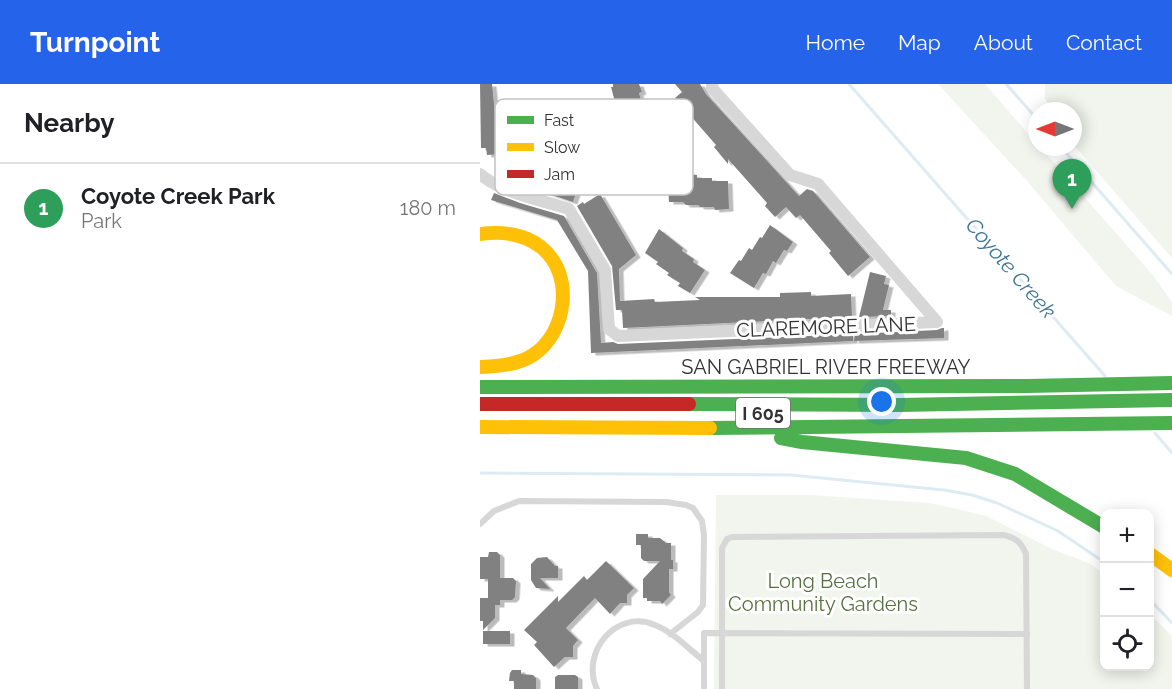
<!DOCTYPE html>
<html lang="en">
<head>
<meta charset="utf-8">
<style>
	:root { --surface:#fff; --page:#f2f2f2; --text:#202124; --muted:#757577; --line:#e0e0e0; --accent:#2563eb }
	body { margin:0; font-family:Raleway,sans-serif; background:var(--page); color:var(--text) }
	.controls { position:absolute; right:18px; bottom:18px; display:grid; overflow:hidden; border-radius:12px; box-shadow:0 3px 15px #0003 }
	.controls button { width:54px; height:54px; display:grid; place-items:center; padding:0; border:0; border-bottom:2px solid var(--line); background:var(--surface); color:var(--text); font:30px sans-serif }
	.compass { position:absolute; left:548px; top:18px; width:54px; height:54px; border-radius:50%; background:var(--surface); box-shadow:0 3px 15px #0003; rotate:270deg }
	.you { position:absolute; left:402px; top:318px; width:21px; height:21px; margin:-15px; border:4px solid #fff; border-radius:50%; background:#1a73e8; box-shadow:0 0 0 9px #1a73e833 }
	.badge { display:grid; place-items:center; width:39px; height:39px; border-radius:50%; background:var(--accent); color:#fff; font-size:20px; font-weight:700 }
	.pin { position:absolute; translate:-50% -50px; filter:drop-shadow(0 2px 3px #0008) }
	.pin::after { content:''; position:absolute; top:32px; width:21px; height:18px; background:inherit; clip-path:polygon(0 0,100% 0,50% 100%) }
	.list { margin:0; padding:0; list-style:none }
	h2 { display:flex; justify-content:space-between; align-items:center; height:78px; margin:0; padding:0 24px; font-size:26px }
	h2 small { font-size:20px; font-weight:400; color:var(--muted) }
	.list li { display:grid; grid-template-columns:39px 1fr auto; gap:18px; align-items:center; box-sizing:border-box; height:90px; padding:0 24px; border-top:2px solid var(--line) }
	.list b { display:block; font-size:22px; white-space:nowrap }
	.list p { margin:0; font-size:20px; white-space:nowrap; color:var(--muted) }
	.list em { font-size:20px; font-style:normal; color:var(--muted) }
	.icon { flex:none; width:33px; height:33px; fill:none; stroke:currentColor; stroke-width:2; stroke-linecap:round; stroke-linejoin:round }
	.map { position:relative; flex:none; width:692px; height:605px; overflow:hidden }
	header { display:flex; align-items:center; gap:36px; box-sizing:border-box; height:84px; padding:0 30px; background:var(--accent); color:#fff }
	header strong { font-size:28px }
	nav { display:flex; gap:33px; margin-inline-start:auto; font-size:21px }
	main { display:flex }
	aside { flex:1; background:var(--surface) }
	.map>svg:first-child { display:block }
</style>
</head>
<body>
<header>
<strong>Turnpoint</strong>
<nav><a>Home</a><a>Map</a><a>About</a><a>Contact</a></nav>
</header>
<main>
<aside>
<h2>Nearby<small></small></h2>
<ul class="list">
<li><span class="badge" style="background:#2e9e5b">1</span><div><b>Coyote Creek Park</b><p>Park</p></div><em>180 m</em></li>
</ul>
</aside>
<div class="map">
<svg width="692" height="605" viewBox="0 0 692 605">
	<defs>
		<filter id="shadow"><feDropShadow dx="4.5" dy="2.5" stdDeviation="0" flood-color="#0004"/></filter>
	</defs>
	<rect width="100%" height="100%" fill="#fff"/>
	<g fill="#f1f5ed">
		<path d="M458,0h47l52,60v3h3l112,127 20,28v14l-56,-30 -89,-105z"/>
		<path d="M565,0h127v174l-99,-114v-33h-20l-8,-12z"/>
		<path d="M236,411h94l119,8 28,6 29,7 66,33 39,15 13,10v92h46v-52l22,22v53h-458z"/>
	</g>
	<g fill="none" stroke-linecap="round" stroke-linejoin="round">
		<g stroke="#ddebf3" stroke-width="3">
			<path d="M369,0l256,292"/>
			<path d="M526,0l31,35"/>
			<path d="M581,63l111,127"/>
			<path d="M675,349l17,20"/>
			<path d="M0,389l311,2 153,15 28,5 25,8 61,28 46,31"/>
			<path d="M670,516l22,23"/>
		</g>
	</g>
	<g fill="#818181" filter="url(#shadow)">
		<path d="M0,0h12l4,40h4l3,30 -16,1 -1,-7h-5z"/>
		<path d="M133,0h26l3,8 -3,1 4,15 -26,10 -5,-15 3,-1 -4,-15h2z"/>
		<path d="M195,0h25l6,10 93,102 8,-7 6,2 57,66 -22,19 -19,-23 2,-2 -31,-36 -4,3 -10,-11 -11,10 -10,-11 2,-3 -39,-44v5l-14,-17 2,-2 -41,-47 7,-6z"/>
		<path d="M32,69l69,25 -8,24 -72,-24 5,-6z"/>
		<path d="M190,88l27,3v3h15v3h16l1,28 -14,1 -1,-3h-14l-2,-2h-12l-3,-3h-14l-1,-17h2z"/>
		<path d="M14,109l26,10 44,13 33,57 4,70 12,-1 5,2 235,-10v7l-262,12 -3,-82 -31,-51 -66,-20z"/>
		<path d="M120,110l36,61 -17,14 1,32 34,-2 1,3 45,-2 -5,-3h85v-4l31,-1v4l40,-2 1,23 -229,11 -1,-18h-6l-4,-44 -35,-60 6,-4 1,2z"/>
		<path d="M290,141l23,17 -6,9 -3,-1 -8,13 -3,-2 -7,13 -3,-1 -9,15 -24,-15 9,-13 2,1 8,-13 3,2 8,-13 2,1z"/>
		<path d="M179,145l24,19 -1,3 12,8 -1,3 12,8 -15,23 -12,-7 2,-3 -13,-8 2,-2 -13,-9 2,-2 -13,-9z"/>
		<path d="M390,188l16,4 -2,8 5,1 -6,25h8v6l-32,1z"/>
		<path d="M462,244h2v10l-90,3 1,-7 82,-4z"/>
		<path d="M156,450h12v4h12l6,5h5v17h2v9h-4v23l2,3 -9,9 -2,-3h-13v-3h-4v-19l17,-18h-16l-3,-3v-13h-5z"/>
		<path d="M9,468h8l3,3v23h13l3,3 -1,16 -3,3h-12v5h-5v13l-12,12v-9h-3v-23h8v-19h-8v-22h8z"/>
		<path d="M67,473l8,9h3v12h-18l10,11 -14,-1 -5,-8v-16l6,-6z"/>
		<path d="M126,477l28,27 -7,7v8h-7l-10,11 -15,-16 -29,30 12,12 -5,6v11h-8l-11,10 -20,-22 3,-3 -13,-12 34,-34v6l26,-26 3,4z"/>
		<rect x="3" y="547" width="27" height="13"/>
		<path d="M32,586h9v4l12,1 3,3v11h-22v-8h-5l1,-8z"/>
		<path d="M78,591h17l3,2v12h-23v-12z"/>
	</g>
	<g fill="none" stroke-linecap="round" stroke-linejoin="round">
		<g stroke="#d7d7d7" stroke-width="6">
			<path d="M0,440l14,-13 25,-10 147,1 20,3 7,3 9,13 2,14 -1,70 -5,7 -28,22"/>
			<path d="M117,605c-17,-36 19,-81 58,-64 18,7 34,24 49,36"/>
			<path d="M224,605v-56l323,1"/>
			<path d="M242,605v-141l5,-9 5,-2 272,-2c12,3 17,7 22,19l1,135"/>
		</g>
		<path stroke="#d7d7d7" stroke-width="12" d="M0,90c21,19 62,26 89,35l36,61 4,59 9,7 319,-14 -119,-138 -28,-9 -78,-87v-4"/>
		<g stroke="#4caf50" stroke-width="14">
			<path d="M0,303l547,-1 145,-3"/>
			<path d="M209,320l211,1 272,-5"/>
			<path d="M230,344l462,-5"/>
			<path d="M301,354l21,4 164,16 49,16 89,53"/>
		</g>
		<g stroke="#ffc107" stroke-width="14">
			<path d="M0,150c21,-3 44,0 61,13 34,27 26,86 -8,108 -15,10 -35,11 -53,12"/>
			<path d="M0,343l230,1"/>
			<path d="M670,470l22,16"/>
		</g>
		<path stroke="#c62828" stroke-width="14" d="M0,320h209"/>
	</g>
	<g text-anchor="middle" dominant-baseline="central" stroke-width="6" stroke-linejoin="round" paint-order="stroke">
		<rect fill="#fff" stroke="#707070" stroke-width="1.5" x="256" y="314" width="54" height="30" rx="4.5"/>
		<g font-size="18" font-weight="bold" fill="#333">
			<text x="283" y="329">I 605</text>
		</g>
		<g font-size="20" fill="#333" stroke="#fff">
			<text transform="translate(346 243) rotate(-2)">CLAREMORE LANE</text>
			<text x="346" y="283">SAN GABRIEL RIVER FREEWAY</text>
		</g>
		<g font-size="20" fill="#56703f" stroke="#fff">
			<text x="343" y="497">Long Beach<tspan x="343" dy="23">Community Gardens</tspan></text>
		</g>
		<g font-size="21" font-style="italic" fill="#3f7597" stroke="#fff">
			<text transform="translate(531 184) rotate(49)">Coyote Creek</text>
		</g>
	</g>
	<rect x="15" y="15" width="198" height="96" rx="9" fill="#fff" stroke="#c2c2c2" stroke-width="1.5"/>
	<rect x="27" y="32" width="27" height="8" fill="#4caf50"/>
	<rect x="27" y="59" width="27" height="8" fill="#ffc107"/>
	<rect x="27" y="86" width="27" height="8" fill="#c62828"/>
	<g font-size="16" fill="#333">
		<text x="64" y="42">Fast</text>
		<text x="64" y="69">Slow</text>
		<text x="64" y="96">Jam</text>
	</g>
</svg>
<div class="controls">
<button>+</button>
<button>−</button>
<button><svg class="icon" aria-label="locate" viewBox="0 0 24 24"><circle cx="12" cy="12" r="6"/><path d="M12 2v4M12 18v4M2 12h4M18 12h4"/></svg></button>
</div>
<svg class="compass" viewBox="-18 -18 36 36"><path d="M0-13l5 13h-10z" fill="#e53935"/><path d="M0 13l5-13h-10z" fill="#757577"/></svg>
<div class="you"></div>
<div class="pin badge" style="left:592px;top:125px;background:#2e9e5b">1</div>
</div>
</main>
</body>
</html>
